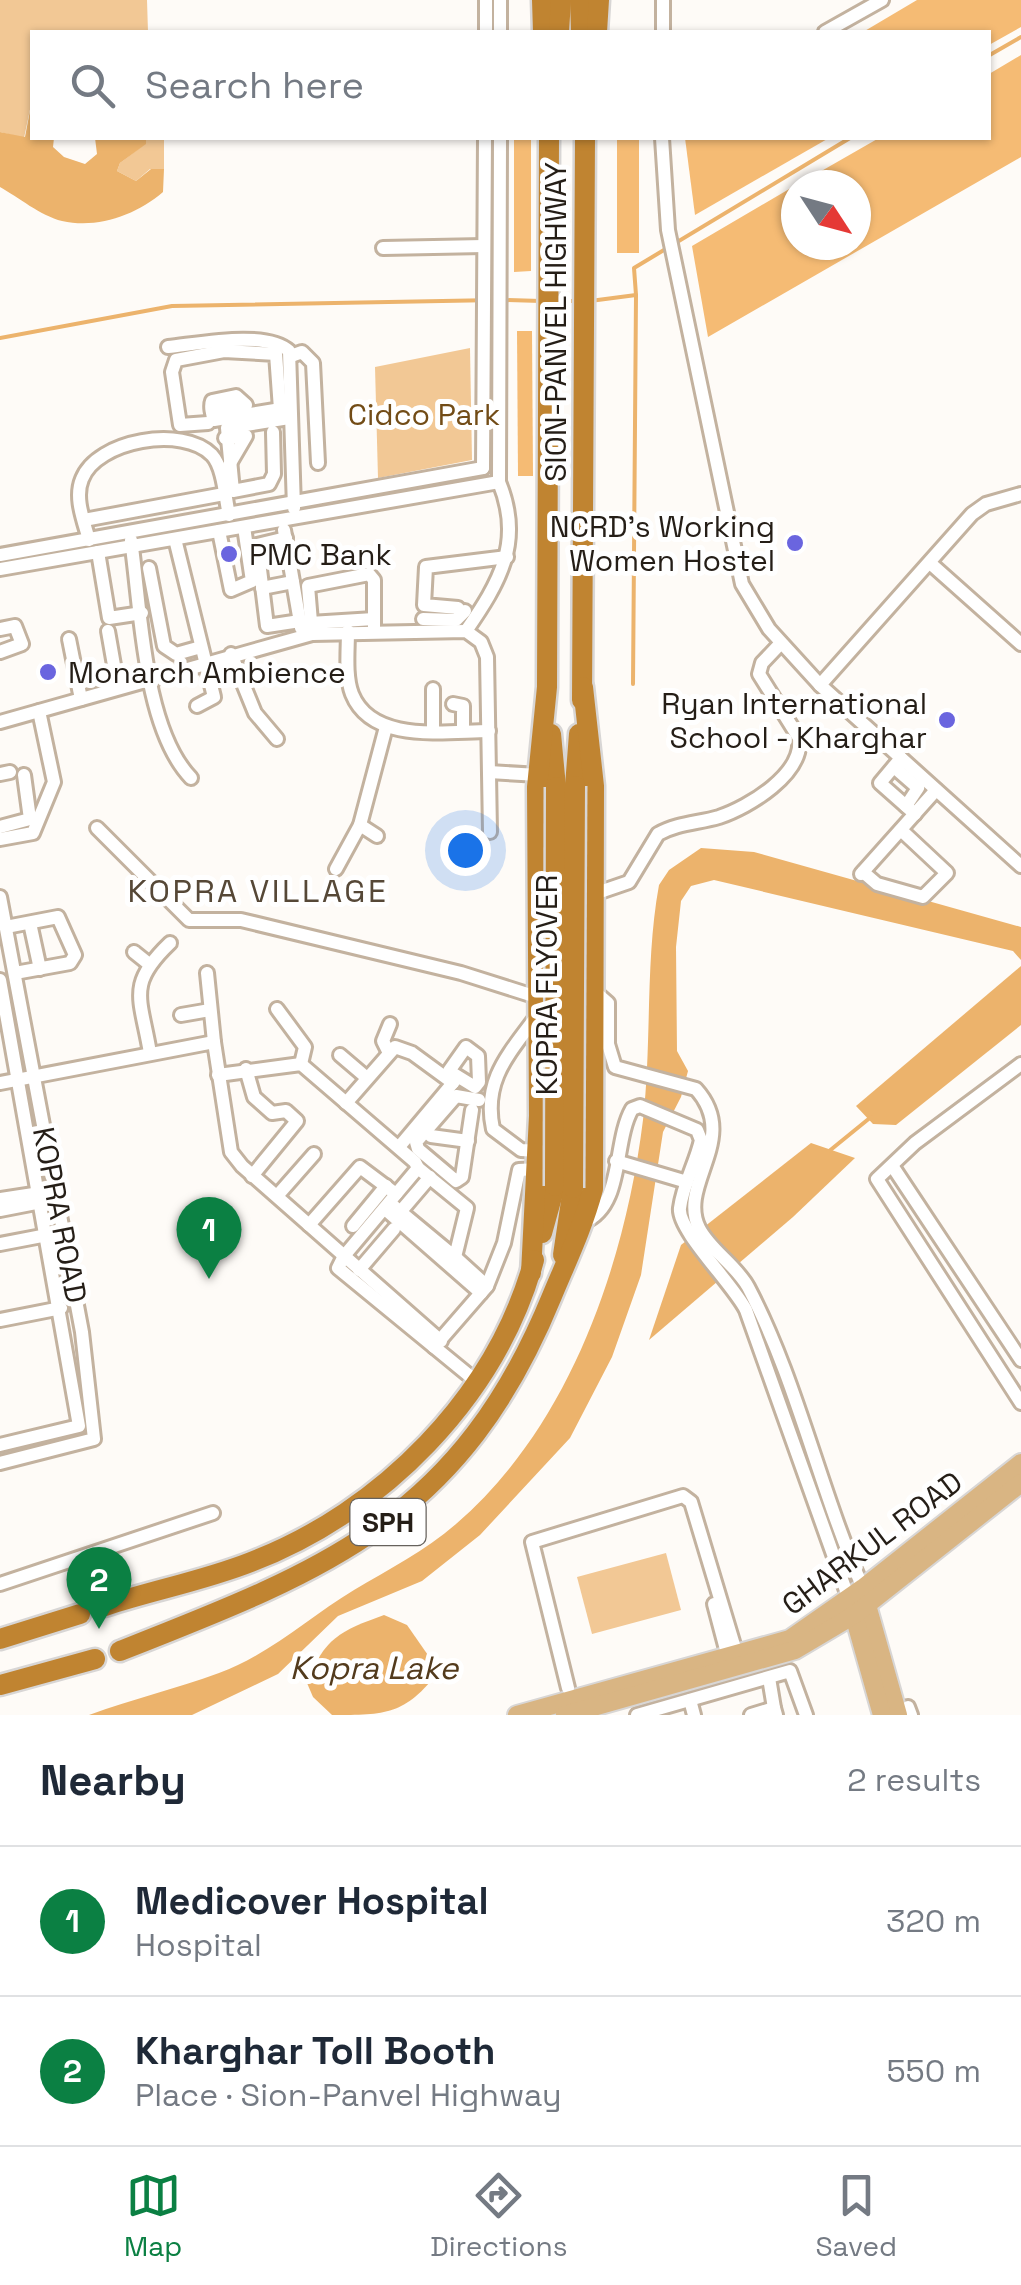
<!DOCTYPE html>
<html lang="en">
<head>
<meta charset="utf-8">
<style>
	:root { --surface:#fff; --page:#f6f6f7; --text:#1f2937; --muted:#747a83; --line:#e0e1e3; --accent:#0b8043 }
	body { margin:0; font-family:"Space Grotesk",sans-serif; background:var(--page); color:var(--text) }
	.compass { position:absolute; left:781px; top:170px; width:90px; height:90px; border-radius:50%; background:var(--surface); box-shadow:0 2px 8px #0004; rotate:126deg }
	.you { position:absolute; left:465px; top:850px; width:35px; height:35px; margin:-25px; border:8px solid #fff; border-radius:50%; background:#1a73e8; box-shadow:0 0 0 15px #1a73e833 }
	.badge { display:grid; place-items:center; width:65px; height:65px; border-radius:50%; background:var(--accent); color:#fff; font-size:32px; font-weight:700 }
	.pin { position:absolute; translate:-50% -82px; filter:drop-shadow(0 2px 5px #0008) }
	.pin::after { content:''; position:absolute; top:52px; width:35px; height:30px; background:inherit; clip-path:polygon(0 0,100% 0,50% 100%) }
	.list { margin:0; padding:0; list-style:none }
	h2 { display:flex; justify-content:space-between; align-items:center; height:130px; margin:0; padding:0 40px; font-size:42px }
	h2 small { font-size:32px; font-weight:400; color:var(--muted) }
	.list li { display:grid; grid-template-columns:65px 1fr auto; gap:30px; align-items:center; box-sizing:border-box; height:150px; padding:0 40px; border-top:2px solid var(--line) }
	.list b { display:block; font-size:38px; white-space:nowrap }
	.list p { margin:0; font-size:32px; white-space:nowrap; color:var(--muted) }
	.list em { font-size:32px; font-style:normal; color:var(--muted) }
	.icon { flex:none; width:55px; height:55px; fill:none; stroke:currentColor; stroke-width:2; stroke-linecap:round; stroke-linejoin:round }
	.map { position:relative; flex:none; width:1021px; height:1715px; overflow:hidden }
	.search { position:absolute; background:var(--surface); box-shadow:0 2px 8px #0004; left:30px; right:30px; top:30px; height:110px; display:flex; align-items:center; gap:25px; box-sizing:border-box; padding:0 35px; border-radius:0px; color:var(--muted); font-size:38px }
	.sheet { height:430px; background:var(--surface) }
	nav { display:flex; justify-content:space-around; align-items:center; box-sizing:border-box; height:140px; border-top:2px solid var(--line); background:var(--surface); font-size:28px; color:var(--muted) }
	nav a { display:grid; justify-items:center; gap:5px }
	nav .on { color:var(--accent) }
	.map>svg:first-child { display:block }
</style>
</head>
<body>
<div class="map">
<svg width="1021" height="1715" viewBox="0 0 1021 1715">
	<rect width="100%" height="100%" fill="#fefbf7"/>
	<g fill="#f2c895">
		<path d="M0,0h147l1,32h-116v68l-8,38 -24,-6z"/>
		<path d="M146,138h18v31h-14l-14,12 -19,-10 3,-8 25,-19z"/>
		<path d="M470,348l2,112 -94,18 -3,-111z"/>
		<path d="M666,1553l15,57 -89,24 -15,-57z"/>
	</g>
	<g fill="#f5bb74">
		<path d="M917,0h104v27l-32,18 -1,-13h-125z"/>
		<path d="M1021,55v102l-313,180 -16,-91 104,-61v60h60v-60h-59l82,-47h109l1,-64z"/>
		<path d="M514,138h17v133l-17,1z"/>
		<rect x="617" y="138" width="22" height="115"/>
		<path d="M685,138h144l-134,77z"/>
		<path d="M517,331h15l1,145h-15z"/>
	</g>
	<g fill="#ecb36c">
		<path d="M32,100v38h22l-1,9 11,10 21,7 12,-10 -2,-16h51v6l-26,19 -3,8 19,10 15,-12h13l-1,23c-27,23 -65,37 -101,29 -21,-5 -44,-24 -62,-34v-55l25,5z"/>
		<path d="M701,848l53,4 267,75v33l-8,-9 -299,-71 -23,6 -10,15 -5,46 1,104 11,20 -7,26 -18,35 -22,143 -29,82 -42,81 -90,97 -58,46 -84,35 -60,58 -86,41h-103c43,-16 87,-26 130,-42 50,-18 90,-56 135,-83 35,-21 71,-39 102,-66 113,-97 169,-259 187,-404 9,-78 2,-159 16,-235l10,-15z"/>
		<path d="M1021,966v59l-125,100 -23,-1 -17,-18z"/>
		<path d="M811,1143l44,15 -62,59 -144,123 32,-95z"/>
		<path d="M384,1615l23,10 32,46c-34,44 -53,44 -107,44l-19,-18 -6,-14c17,-45 33,-52 77,-68z"/>
	</g>
	<g fill="none" stroke-linecap="round" stroke-linejoin="round">
		<g stroke="#ecb36c" stroke-width="4">
			<path d="M988,56l33,-19"/>
			<path d="M505,300l36,1"/>
			<path d="M555,301h21"/>
			<path d="M590,301l46,-6 -2,-27 216,-130"/>
			<path d="M0,338l172,-32 324,-6"/>
			<path d="M633,684l3,-389"/>
			<path d="M828,1152l43,-35"/>
		</g>
		<g stroke="#c3b29f" stroke-width="18">
			<g id="minor">
				<path d="M486,32v-32"/>
				<path d="M500,32v-32"/>
				<path d="M663,32v-32"/>
				<path d="M825,32l57,-32"/>
				<path d="M662,138l6,92 74,354 27,45 51,56 201,181"/>
				<path d="M383,248l101,-2"/>
				<path d="M168,347c30,-3 98,-17 121,4l5,157"/>
				<path d="M291,356l11,-4 11,11 5,100"/>
				<path d="M212,412l34,-7 -10,-9 -24,5c-2,5 0,14 2,19l73,-12"/>
				<path d="M208,423l-28,2 -8,-53 4,-12 48,-9 52,3 4,55"/>
				<path d="M273,432l1,42 -5,10 -36,7 -6,-63 62,-10"/>
				<path d="M225,438l21,-2 -17,29"/>
				<path d="M483,468l2,-330"/>
				<path d="M84,520l140,-26"/>
				<path d="M284,530l17,98"/>
				<path d="M219,531l12,59 21,-9 -8,-54"/>
				<path d="M286,538l-29,7 10,81 33,-5"/>
				<path d="M175,539l39,158 -17,9"/>
				<path d="M89,540c-5,-19 -15,-42 -7,-61 15,-39 101,-54 130,-24 12,13 13,43 17,60"/>
				<path d="M131,540c10,68 12,188 60,238"/>
				<path d="M98,552l11,66 33,-5"/>
				<path d="M0,555l483,-87"/>
				<path d="M930,563l91,81"/>
				<path d="M149,568l15,78 12,8 25,-7"/>
				<path d="M0,569l499,-87"/>
				<path d="M262,588l31,-6"/>
				<path d="M458,608l-34,-3 2,-38 81,-10"/>
				<path d="M423,619l33,1 9,-9"/>
				<path d="M310,623l64,-4"/>
				<path d="M0,629l15,-3 7,18 -22,8"/>
				<path d="M108,631l10,57"/>
				<path d="M348,631c0,19 -3,45 4,63 20,50 94,37 137,37"/>
				<path d="M466,631c33,-48 58,-89 33,-149l1,-344"/>
				<path d="M312,634l-4,-48 61,-12 5,6v51"/>
				<path d="M69,639l12,60"/>
				<path d="M231,654l24,59 22,26"/>
				<path d="M78,683l29,-7"/>
				<path d="M820,685l152,-171 14,-10 35,-10"/>
				<path d="M453,704l10,2v25"/>
				<path d="M0,722l312,-88 154,-3 15,11 6,15 3,175"/>
				<path d="M433,730v-41"/>
				<path d="M901,758l-21,25 35,31"/>
				<path d="M894,767l24,21 -12,18"/>
				<path d="M489,772l50,3"/>
				<path d="M0,774l10,-2"/>
				<path d="M360,825l17,11"/>
				<path d="M0,827l30,-8 -6,-44"/>
				<path d="M97,828l92,92h52l220,53 82,26"/>
				<path d="M0,839l33,-6 21,-51 -15,-71"/>
				<path d="M336,869l24,-44 26,-98"/>
				<path d="M863,872l14,12 46,13 24,-24 -46,-43"/>
				<path d="M861,874l75,-84"/>
				<path d="M594,894l35,-12 29,-48c19,-11 41,-11 61,-17 30,-10 85,-43 80,-79l-40,-64 3,-11 19,-20"/>
				<path d="M0,897l82,435 12,107 -94,24"/>
				<path d="M30,923l10,46"/>
				<path d="M6,927l52,-10 17,38 -5,8 -55,10"/>
				<path d="M134,952l15,12"/>
				<path d="M207,973l7,69"/>
				<path d="M0,980l79,446 -79,19"/>
				<path d="M590,997l10,-1 8,7v41l7,23 81,22c45,50 -19,95 3,139 11,22 37,37 49,59 49,93 72,204 115,301"/>
				<path d="M277,1009l28,38 -4,17"/>
				<path d="M538,1014c-26,37 -56,64 -45,115l28,21 18,1"/>
				<path d="M181,1015l29,-5"/>
				<path d="M466,1047l12,9 1,26 -4,5 -26,-16z"/>
				<path d="M150,1053c-9,-55 -24,-68 20,-110"/>
				<path d="M389,1053l-6,-12 7,-17"/>
				<path d="M340,1055l27,23"/>
				<path d="M1021,1064l-106,79 -38,36 144,224"/>
				<path d="M246,1069l8,28 18,16 14,-2 11,10 -45,55"/>
				<path d="M218,1075l83,-11 114,98 3,6 -74,88 -6,12 139,114"/>
				<path d="M0,1083l214,-41 17,110 11,14 199,175"/>
				<path d="M346,1103l49,-56 17,6 41,30"/>
				<path d="M472,1110l-10,67 -6,4 -38,-32 -2,-7 40,-46 23,4"/>
				<path d="M431,1136l37,5"/>
				<path d="M399,1147l58,-69"/>
				<path d="M616,1161l71,21"/>
				<path d="M893,1167l128,193"/>
				<path d="M277,1196l37,-42"/>
				<path d="M0,1199l40,-6"/>
				<path d="M390,1203l65,54 12,-49 -49,-40"/>
				<path d="M385,1209l96,84"/>
				<path d="M0,1210l41,-8"/>
				<path d="M401,1211l29,-34"/>
				<path d="M584,1222c40,-16 29,-80 48,-113l8,-3 57,24 4,10c-5,23 -18,44 -21,68 -3,22 53,76 66,102l103,289"/>
				<path d="M309,1225l51,-58 36,27"/>
				<path d="M353,1226l33,-40"/>
				<path d="M0,1244l47,-9"/>
				<path d="M455,1257l32,29"/>
				<path d="M359,1270l35,-41"/>
				<path d="M0,1320l61,-12"/>
				<path d="M434,1347l53,-61 17,-43 15,-73 18,-1"/>
				<path d="M0,1584l213,-71"/>
				<path d="M714,1604l14,53"/>
				<path d="M769,1678l5,30"/>
				<path d="M568,1688l-36,-146 151,-46 8,6 46,153"/>
				<path d="M690,1700l4,15"/>
				<path d="M908,1707l3,8"/>
				<path d="M637,1715l153,-44 16,44"/>
				<path d="M751,1715l23,-7 2,7"/>
			</g>
		</g>
		<g stroke="#d8d6d5" stroke-width="22">
			<g id="major">
				<path d="M865,1598l33,117"/>
				<path d="M851,1605l31,110"/>
				<path d="M517,1715l273,-76 73,-51 158,-125"/>
				<path d="M565,1715l230,-65 59,-35 167,-132"/>
			</g>
		</g>
		<g stroke="#d8d6d5" stroke-width="25">
			<g id="highway">
				<path d="M542,0l1,32"/>
				<path d="M580,0l1,32"/>
				<path d="M559,32l2,-32"/>
				<path d="M597,32l2,-32"/>
				<path d="M582,700l3,-562"/>
				<path d="M551,734l5,53"/>
				<path d="M575,786l4,-52"/>
				<path d="M542,1233l13,-47"/>
				<path d="M563,1255l10,-67"/>
				<path d="M531,1273l8,-157 -2,-329 10,-100 2,-549"/>
				<path d="M105,1606c48,-16 98,-25 146,-44 131,-50 245,-165 283,-302"/>
				<path d="M0,1639l80,-25"/>
				<path d="M120,1651c209,-82 341,-133 432,-355 15,-36 31,-69 41,-107l1,-403 -11,-99"/>
				<path d="M0,1685l95,-26"/>
			</g>
		</g>
		<use href="#minor" stroke="#fff" stroke-width="12"/>
		<use href="#major" stroke="#d9b583" stroke-width="18"/>
		<use href="#highway" stroke="#c08431" stroke-width="20"/>
		<g stroke="#d8d6d5" stroke-width="25" stroke-linecap="butt">
			<g id="highway-bridge">
				<path d="M555,1186l1,-399"/>
				<path d="M573,1188l2,-402"/>
			</g>
		</g>
		<use href="#highway-bridge" stroke="#c08431" stroke-width="20"/>
	</g>
	<g fill="#6a65df" stroke="#fff" stroke-width="4">
		<circle cx="795" cy="543" r="10"/>
		<circle cx="229" cy="554" r="10"/>
		<circle cx="48" cy="672" r="10"/>
		<circle cx="947" cy="720" r="10"/>
	</g>
	<g text-anchor="middle" dominant-baseline="central" stroke-width="10" stroke-linejoin="round" paint-order="stroke">
		<rect fill="#fff" stroke="#66625d" stroke-width="2.5" x="350.5" y="1499" width="75" height="46" rx="8"/>
		<g font-size="28" font-weight="bold" fill="#251e17">
			<text x="388" y="1522">SPH</text>
		</g>
		<g font-size="30" fill="#251e17" stroke="#fff">
			<text transform="translate(555 322) rotate(-90)">SION-PANVEL HIGHWAY</text>
			<text transform="translate(546 985) rotate(-90)">KOPRA FLYOVER</text>
			<text transform="translate(60 1215) rotate(79)">KOPRA ROAD</text>
			<text transform="translate(872 1543) rotate(-37)">GHARKUL ROAD</text>
		</g>
		<g font-size="30" fill="#724c17" stroke="#fff">
			<text x="424" y="414">Cidco Park</text>
		</g>
		<g font-size="30" fill="#251e17" stroke="#fff" text-anchor="end">
			<text x="775" y="526">NCRD's Working<tspan x="775" dy="34">Women Hostel</tspan></text>
			<text x="249" y="554" text-anchor="start">PMC Bank</text>
			<text x="68" y="672" text-anchor="start">Monarch Ambience</text>
			<text x="927" y="703">Ryan International<tspan x="927" dy="34">School - Kharghar</tspan></text>
		</g>
		<g font-size="32" letter-spacing="2.5" fill="#564837" stroke="#fff">
			<text x="258" y="891">KOPRA VILLAGE</text>
		</g>
		<g font-size="32" font-style="italic" fill="#533b1d" stroke="#fff">
			<text x="374" y="1668">Kopra Lake</text>
		</g>
	</g>
</svg>
<svg class="compass" viewBox="-18 -18 36 36"><path d="M0-13l5 13h-10z" fill="#e53935"/><path d="M0 13l5-13h-10z" fill="#747a83"/></svg>
<div class="you"></div>
<div class="pin badge" style="left:209px;top:1279px">1</div>
<div class="pin badge" style="left:99px;top:1629px">2</div>
<div class="search"><svg class="icon" aria-label="search" viewBox="0 0 24 24"><circle cx="10" cy="10" r="6"/><path d="M15 15l6 6"/></svg>Search here</div>
</div>
<section class="sheet">
<h2>Nearby<small>2 results</small></h2>
<ul class="list">
<li><span class="badge">1</span><div><b>Medicover Hospital</b><p>Hospital</p></div><em>320 m</em></li>
<li><span class="badge">2</span><div><b>Kharghar Toll Booth</b><p>Place · Sion-Panvel Highway</p></div><em>550 m</em></li>
</ul>
</section>
<nav>
<a class="on"><svg class="icon" aria-label="map" viewBox="0 0 24 24"><path d="M3 6l6-2 6 2 6-2v14l-6 2-6-2-6 2zM9 4v14M15 6v14"/></svg>Map</a>
<a><svg class="icon" aria-label="directions" viewBox="0 0 24 24"><path d="M12 3l9 9-9 9-9-9zM9 14v-3h6M13 9l2 2-2 2"/></svg>Directions</a>
<a><svg class="icon" aria-label="saved" viewBox="0 0 24 24"><path d="M7 4h10v16l-5-4-5 4z"/></svg>Saved</a>
</nav>
</body>
</html>
